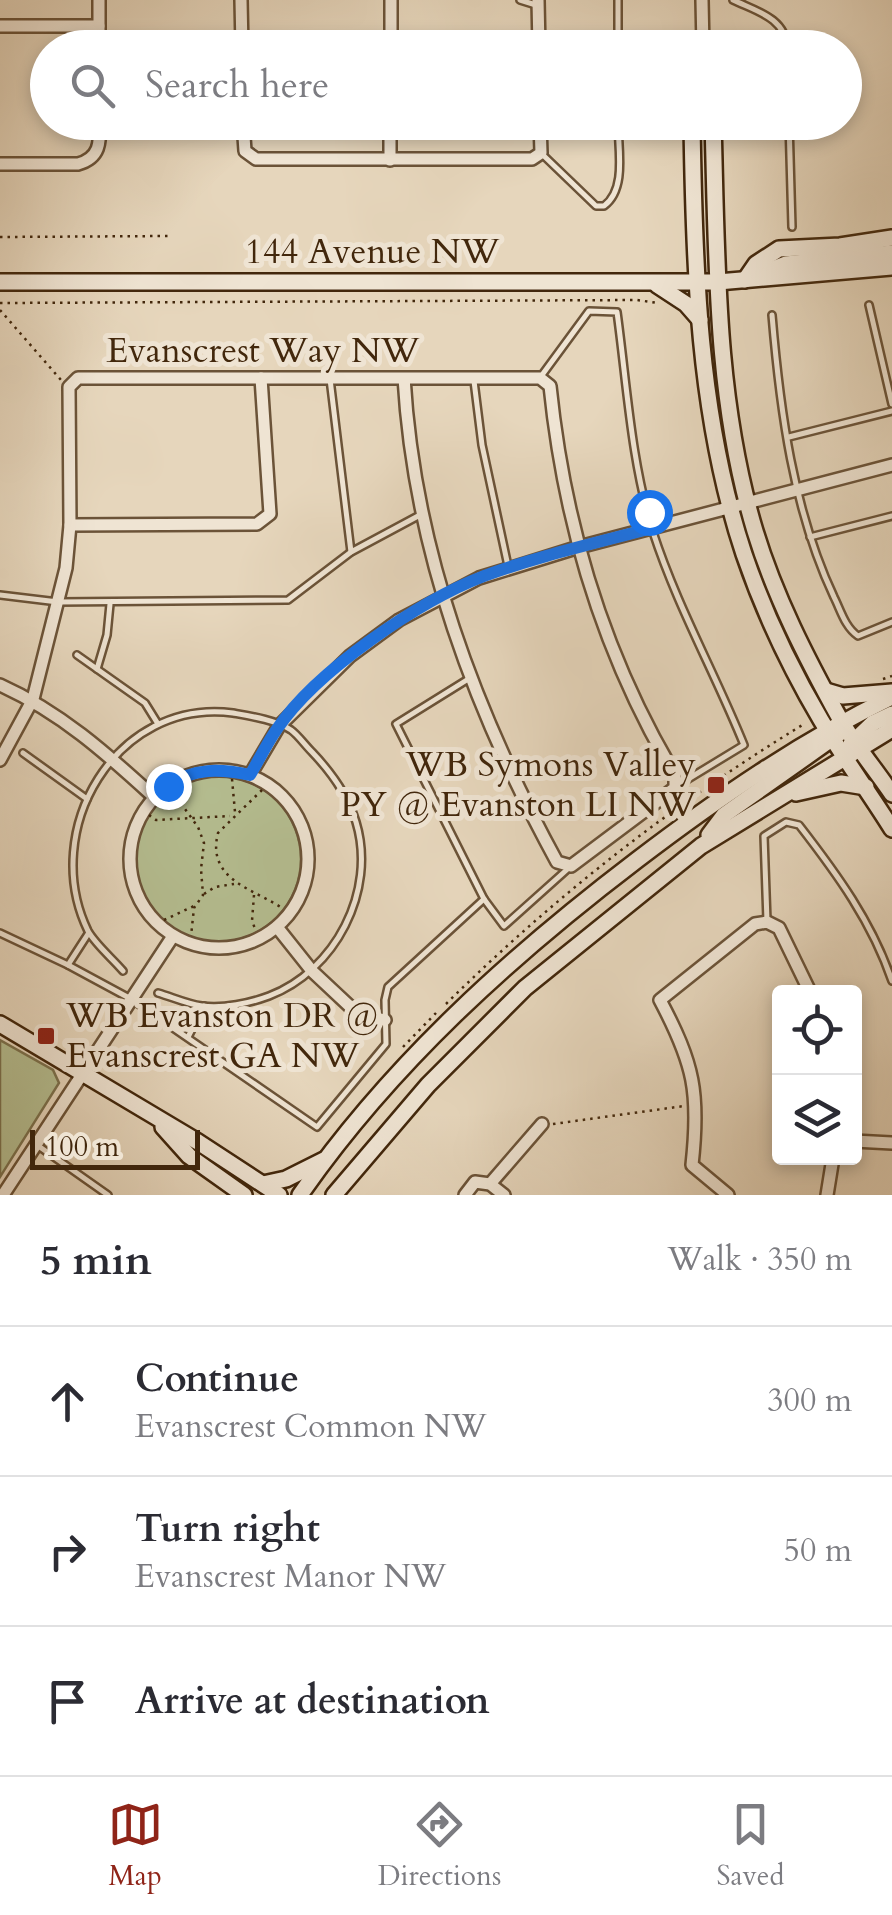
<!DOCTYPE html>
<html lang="en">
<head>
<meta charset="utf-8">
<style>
	:root { --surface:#fff; --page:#f2f2f3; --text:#2b2b33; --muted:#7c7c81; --line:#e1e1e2; --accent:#8f2418 }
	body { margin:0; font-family:Cardo,serif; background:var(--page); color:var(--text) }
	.controls { position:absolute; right:30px; bottom:30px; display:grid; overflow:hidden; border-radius:10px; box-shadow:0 5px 15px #0003 }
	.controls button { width:90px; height:90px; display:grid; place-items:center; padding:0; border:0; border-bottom:2px solid var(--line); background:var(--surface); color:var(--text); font:50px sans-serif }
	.scale { position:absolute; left:30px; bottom:25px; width:170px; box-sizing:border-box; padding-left:10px; border:5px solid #42270c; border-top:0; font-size:28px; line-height:35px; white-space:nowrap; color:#42270c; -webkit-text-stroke:8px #efe4d3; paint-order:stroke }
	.stop { position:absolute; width:30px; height:30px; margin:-22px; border:8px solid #1a73e8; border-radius:50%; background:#fff }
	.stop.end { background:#1a73e8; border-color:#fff; box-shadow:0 2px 10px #0008 }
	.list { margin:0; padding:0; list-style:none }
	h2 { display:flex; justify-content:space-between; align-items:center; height:130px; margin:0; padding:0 40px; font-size:42px }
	h2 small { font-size:32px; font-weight:400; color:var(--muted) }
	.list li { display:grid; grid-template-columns:65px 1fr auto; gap:30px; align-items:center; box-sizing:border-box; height:150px; padding:0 40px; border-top:2px solid var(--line) }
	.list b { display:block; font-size:38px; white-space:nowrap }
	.list p { margin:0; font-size:32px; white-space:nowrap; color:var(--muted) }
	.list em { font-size:32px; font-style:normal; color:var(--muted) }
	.icon { flex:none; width:55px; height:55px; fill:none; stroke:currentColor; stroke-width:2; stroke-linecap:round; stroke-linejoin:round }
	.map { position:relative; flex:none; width:892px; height:1195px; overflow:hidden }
	.search { position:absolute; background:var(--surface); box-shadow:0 5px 15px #0003; left:30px; right:30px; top:30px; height:110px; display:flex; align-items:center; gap:25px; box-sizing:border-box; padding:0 35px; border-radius:55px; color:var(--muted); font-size:38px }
	.sheet { height:580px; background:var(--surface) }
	nav { display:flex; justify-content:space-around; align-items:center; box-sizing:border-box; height:140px; border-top:2px solid var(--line); background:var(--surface); font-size:28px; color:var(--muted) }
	nav a { display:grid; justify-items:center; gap:5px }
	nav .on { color:var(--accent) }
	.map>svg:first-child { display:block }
</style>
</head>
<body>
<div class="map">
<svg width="892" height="1195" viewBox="0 0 892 1195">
	<rect width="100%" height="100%" fill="#e6d6bc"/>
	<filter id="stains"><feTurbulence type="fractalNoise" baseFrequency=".002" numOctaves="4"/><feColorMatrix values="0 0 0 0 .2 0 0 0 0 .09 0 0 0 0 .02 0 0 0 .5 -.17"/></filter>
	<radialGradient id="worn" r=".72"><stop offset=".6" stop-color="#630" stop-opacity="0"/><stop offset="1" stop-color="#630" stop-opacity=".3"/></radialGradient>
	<g fill="#b5be91" stroke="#7c724e" stroke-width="2.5">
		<circle cx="218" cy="859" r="83"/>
		<path d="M0,1040l53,30 6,13 -59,94z"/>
	</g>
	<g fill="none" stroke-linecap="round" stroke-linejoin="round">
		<g stroke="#6b5338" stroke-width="10">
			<g id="lane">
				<path d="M520,0l16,5"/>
				<path d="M733,0c23,11 53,18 54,48"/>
				<path d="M618,48v-48"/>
				<path d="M789,122l3,105"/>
				<path d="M543,155l53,51h8c23,-17 14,-57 14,-84"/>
				<path d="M869,305l23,99"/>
				<path d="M772,315c8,95 21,195 62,282 7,14 11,30 24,39l34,-14"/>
				<path d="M542,375l47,-64 28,1c10,73 14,149 36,220 24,74 62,141 91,213l-69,42"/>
				<path d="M330,379l21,173"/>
				<path d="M474,381l8,64 26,121"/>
				<path d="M789,437l103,-26"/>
				<path d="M810,537l82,-21"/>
				<path d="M0,595l58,7 230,-2 63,-48 69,-37"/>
				<path d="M77,655l68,48 13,21"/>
				<path d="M97,669l10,-34 3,-31"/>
				<path d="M470,678l-74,46 88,175 20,27 67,-60"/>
				<path d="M23,753l64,46"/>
				<path d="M767,921l-3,-85 22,-14 13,3c38,49 73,97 93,156"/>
				<path d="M0,933l68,32 63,34 186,128 69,-83 -1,-44 3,-13 96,-88"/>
				<path d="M68,965l20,-31"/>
				<path d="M123,971c-10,-12 -27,-26 -35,-40 -49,-101 28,-233 145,-218 17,3 43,7 58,17 7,5 14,15 21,22 19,20 36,43 44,70 21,69 -21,149 -87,174 -19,7 -46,13 -67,10 -15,-2 -30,-9 -44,-13"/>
				<path d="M188,1037l16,-31"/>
				<path d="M37,1145l71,50"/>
			</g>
		</g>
		<g stroke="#6b5338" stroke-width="16">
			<g id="street">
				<path d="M99,0v48"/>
				<path d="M241,0l1,48"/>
				<path d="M538,0l1,48"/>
				<path d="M702,0l1,48"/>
				<path d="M0,26h99"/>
				<path d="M391,48v-48"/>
				<path d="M243,122l2,29 11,8h276l9,-6 -1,-31"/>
				<path d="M390,160v-38"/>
				<path d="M0,164h78c22,-6 22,-21 22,-42"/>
				<path d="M70,525l187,-1 13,-10 -9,-136"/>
				<path d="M0,685c60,27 106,68 154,112"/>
				<path d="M0,760l33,-61 33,-131 4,-43 -1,-138 9,-9h462l10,8c14,137 54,270 125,389v13l-104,78 -14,-4c-82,-150 -143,-312 -153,-484"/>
				<circle cx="219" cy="859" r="89"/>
				<path d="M250,775l29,-49 71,-70 49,-36 80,-42 100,-31 313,-82"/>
				<path d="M277,927l35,44 47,44 26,5"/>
				<path d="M854,1141l38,2"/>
				<path d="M490,1184l52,-60"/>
				<path d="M3,1195l170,-259"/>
				<path d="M465,1195l10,-13 15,2 14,11"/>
				<path d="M728,1195l-36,-30c8,-72 2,-101 -32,-165l95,-76 12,-2 12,6 31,64"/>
				<path d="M827,1195l6,-37"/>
			</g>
		</g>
		<g stroke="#42270c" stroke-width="20">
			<g id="secondary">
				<path d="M692,122c2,144 6,294 52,432 19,56 47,115 77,166 22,37 48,72 71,109"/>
				<path d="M713,122c4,138 2,276 42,409 20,66 52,128 85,188 15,26 35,50 52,75"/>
				<path d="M758,275l28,-11 106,-11"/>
				<path d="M745,280l11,-16 23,-15 61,-3 52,-8"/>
				<path d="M0,282h718l174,-15"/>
				<path d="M657,285l29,19 14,16"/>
				<path d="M826,691l17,5 49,-4"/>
				<path d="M851,744l22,-21 19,-9"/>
				<path d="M796,793l45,-10 25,4"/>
				<path d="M709,835l15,-20 116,-82"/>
				<path d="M0,1024l198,118 81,53"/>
				<path d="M163,1127l26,29 55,39"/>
				<path d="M263,1184l23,-5 38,-19"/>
				<path d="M300,1195c91,-131 211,-239 337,-335 80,-61 164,-119 255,-163"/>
				<path d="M334,1195l94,-110 97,-97 176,-142 191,-117"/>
			</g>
		</g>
		<g stroke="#42270c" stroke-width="2.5" stroke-dasharray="2.5 5" stroke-linecap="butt">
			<path d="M0,237l169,-1"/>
			<path d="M0,303l637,-3 21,3"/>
			<path d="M0,310l61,70"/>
			<path d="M883,679l9,-3"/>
			<path d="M232,779l3,33"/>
			<path d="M262,790l-44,43c-12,47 36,56 64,75"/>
			<path d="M172,791l26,36 6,16 -3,26 2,26 -9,13 -3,28"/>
			<path d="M149,815l7,5 74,-4"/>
			<path d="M204,894l11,-7 19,-3"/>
			<path d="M254,895l-2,26 4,10"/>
			<path d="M164,920l30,-14"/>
			<path d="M446,1004c109,-108 227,-200 358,-280"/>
			<path d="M403,1047l33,-34"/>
			<path d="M553,1124l131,-18"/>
		</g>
		<use href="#lane" stroke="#efe4d3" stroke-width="5"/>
		<use href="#street" stroke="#efe4d3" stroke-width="11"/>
		<use href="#secondary" stroke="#efe4d3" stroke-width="15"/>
	</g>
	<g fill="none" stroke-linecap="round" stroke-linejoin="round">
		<path stroke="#1a73e8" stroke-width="12" d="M168,786c25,-19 54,-17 82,-11 9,-15 17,-32 27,-46 39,-58 142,-128 207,-153 54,-20 112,-33 168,-48l-3,-16"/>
	</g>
	<g fill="#8f2418" stroke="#efe4d3" stroke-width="4">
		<rect x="706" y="775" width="20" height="20" rx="5"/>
		<rect x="36" y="1026" width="20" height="20" rx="5"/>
	</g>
	<g text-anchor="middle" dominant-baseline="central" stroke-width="10" stroke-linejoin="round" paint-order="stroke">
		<g font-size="35" fill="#42270c" stroke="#efe4d3">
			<text x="372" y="252">144 Avenue NW</text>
			<text x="263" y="351">Evanscrest Way NW</text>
		</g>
		<g font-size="35" fill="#42270c" stroke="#efe4d3" text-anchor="end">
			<text x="696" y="765">WB Symons Valley<tspan x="696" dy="40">PY @ Evanston LI NW</tspan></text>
			<text x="66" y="1016" text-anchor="start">WB Evanston DR @<tspan x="66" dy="40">Evanscrest GA NW</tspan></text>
		</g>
	</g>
	<rect width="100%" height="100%" filter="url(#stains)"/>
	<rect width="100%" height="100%" fill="url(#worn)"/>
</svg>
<div class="controls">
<button><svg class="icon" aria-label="locate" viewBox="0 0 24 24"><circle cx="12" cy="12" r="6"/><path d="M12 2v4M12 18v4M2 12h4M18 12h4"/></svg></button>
<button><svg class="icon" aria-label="layers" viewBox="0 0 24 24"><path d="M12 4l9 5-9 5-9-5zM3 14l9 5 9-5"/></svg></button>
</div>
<div class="scale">100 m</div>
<div class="stop" style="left:649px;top:512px"></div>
<div class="stop end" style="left:168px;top:786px"></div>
<div class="search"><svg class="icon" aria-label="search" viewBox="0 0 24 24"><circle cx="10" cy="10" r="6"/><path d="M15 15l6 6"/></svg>Search here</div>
</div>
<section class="sheet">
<h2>5 min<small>Walk · 350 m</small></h2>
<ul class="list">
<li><svg class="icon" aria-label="ahead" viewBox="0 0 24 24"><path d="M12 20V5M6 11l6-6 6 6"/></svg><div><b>Continue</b><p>Evanscrest Common NW</p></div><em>300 m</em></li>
<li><svg class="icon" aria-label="right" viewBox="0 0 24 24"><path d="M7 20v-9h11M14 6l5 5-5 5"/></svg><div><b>Turn right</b><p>Evanscrest Manor NW</p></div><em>50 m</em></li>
<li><svg class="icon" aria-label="arrive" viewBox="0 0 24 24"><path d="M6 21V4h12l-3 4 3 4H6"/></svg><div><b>Arrive at destination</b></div></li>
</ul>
</section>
<nav>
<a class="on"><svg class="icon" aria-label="map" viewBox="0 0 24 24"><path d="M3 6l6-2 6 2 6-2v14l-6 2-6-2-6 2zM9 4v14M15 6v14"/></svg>Map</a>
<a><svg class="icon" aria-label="directions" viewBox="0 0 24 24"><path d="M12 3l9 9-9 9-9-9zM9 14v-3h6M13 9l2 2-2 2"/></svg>Directions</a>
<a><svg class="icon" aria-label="saved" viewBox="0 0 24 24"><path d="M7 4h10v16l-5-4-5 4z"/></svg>Saved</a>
</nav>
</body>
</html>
